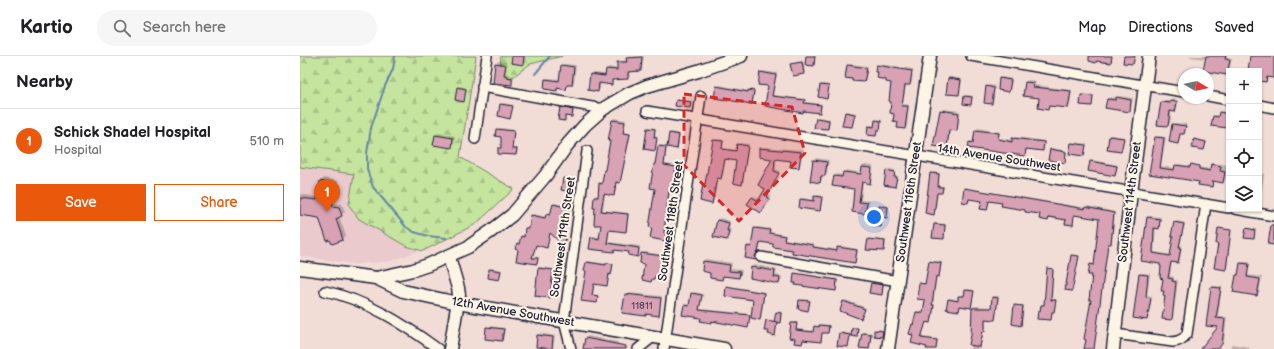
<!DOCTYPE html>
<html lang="en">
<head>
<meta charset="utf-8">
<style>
	:root { --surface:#fff; --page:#f6f6f6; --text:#202124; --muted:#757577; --line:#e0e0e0; --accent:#ea580c }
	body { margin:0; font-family:"Balsamiq Sans",sans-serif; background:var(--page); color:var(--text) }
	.controls { position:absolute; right:12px; top:12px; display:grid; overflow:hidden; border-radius:0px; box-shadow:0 1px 3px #0004 }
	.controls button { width:36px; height:36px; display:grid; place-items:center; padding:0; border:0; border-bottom:1px solid var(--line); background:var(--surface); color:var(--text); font:20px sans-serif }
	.compass { position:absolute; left:878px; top:12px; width:36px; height:36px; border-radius:50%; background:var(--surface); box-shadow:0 1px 3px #0004; rotate:99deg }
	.you { position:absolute; left:574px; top:161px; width:14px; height:14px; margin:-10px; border:3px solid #fff; border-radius:50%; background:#1a73e8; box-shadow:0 0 0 6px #1a73e833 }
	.badge { display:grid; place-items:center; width:26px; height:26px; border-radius:50%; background:var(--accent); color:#fff; font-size:13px; font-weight:700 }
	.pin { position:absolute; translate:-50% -33px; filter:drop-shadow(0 1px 2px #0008) }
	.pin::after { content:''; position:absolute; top:21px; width:14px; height:12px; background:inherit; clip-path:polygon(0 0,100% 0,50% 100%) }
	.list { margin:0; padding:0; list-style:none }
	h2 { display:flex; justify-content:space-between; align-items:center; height:52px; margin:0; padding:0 16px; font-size:17px }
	h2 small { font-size:13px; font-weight:400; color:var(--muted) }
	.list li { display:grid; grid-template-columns:26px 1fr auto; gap:12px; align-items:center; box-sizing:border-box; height:64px; padding:0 16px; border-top:1px solid var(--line) }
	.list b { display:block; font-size:15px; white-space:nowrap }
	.list p { margin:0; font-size:13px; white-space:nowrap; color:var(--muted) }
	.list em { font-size:13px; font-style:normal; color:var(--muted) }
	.actions { display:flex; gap:8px; padding:12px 16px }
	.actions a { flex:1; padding:9px 0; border:1px solid var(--accent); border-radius:0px; text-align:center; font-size:14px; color:var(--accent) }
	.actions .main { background:var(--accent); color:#fff }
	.icon { flex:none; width:22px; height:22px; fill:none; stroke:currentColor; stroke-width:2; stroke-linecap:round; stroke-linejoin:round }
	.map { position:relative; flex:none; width:974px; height:293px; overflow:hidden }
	header { display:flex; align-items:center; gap:24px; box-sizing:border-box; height:56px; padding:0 20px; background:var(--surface); border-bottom:1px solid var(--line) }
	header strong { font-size:19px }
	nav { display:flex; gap:22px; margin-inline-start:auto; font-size:14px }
	.search { width:280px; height:36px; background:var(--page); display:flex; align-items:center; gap:10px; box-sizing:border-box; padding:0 14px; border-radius:22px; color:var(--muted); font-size:15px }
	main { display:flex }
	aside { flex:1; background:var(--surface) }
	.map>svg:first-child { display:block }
</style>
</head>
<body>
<header>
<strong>Kartio</strong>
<div class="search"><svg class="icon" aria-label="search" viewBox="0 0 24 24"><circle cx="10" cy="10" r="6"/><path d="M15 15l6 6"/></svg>Search here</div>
<nav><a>Map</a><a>Directions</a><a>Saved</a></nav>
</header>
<main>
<aside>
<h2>Nearby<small></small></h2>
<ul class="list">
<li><span class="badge">1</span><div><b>Schick Shadel Hospital</b><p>Hospital</p></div><em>510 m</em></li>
</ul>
<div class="actions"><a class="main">Save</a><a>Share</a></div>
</aside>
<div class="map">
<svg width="974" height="293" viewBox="0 0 974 293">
	<defs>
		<pattern id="forest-firs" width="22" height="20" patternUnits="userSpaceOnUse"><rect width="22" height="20" fill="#c5e59e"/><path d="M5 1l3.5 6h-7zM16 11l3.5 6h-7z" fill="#a9c489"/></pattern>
	</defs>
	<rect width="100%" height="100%" fill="#f1dcd6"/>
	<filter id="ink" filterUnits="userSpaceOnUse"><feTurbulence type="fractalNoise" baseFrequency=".025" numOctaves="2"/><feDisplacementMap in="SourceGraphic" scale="8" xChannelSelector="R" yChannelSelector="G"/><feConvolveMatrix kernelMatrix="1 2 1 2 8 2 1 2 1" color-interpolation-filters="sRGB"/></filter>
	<g filter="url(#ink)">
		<path fill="#eacacc" d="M0,111l54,7 -5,31 57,41 15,4 -30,11 -36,3 -55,-8z"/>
		<g fill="url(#forest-firs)" stroke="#74846c">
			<path d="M0,0h176l-16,101 54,32 -38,35 -53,27 -17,-5 -47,-27 -10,-14 5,-31 -54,-7z"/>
			<path d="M201,0h61l-32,8 -20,15 -11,-1z"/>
		</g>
		<g fill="#0003">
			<path d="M344,0l-2,12 -2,2 -11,1 1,5 -2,2 -14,1 -3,5 -10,-2 -1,7 -2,1 -7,-16 2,-1 13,1 1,-5 2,-2 9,2v-6l2,-2 8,-1 1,-3z"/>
			<path d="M890,0h37v1l5,1 -3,14 -2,2 -21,-15 -16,-2z"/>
			<path d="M198,5l9,2 -1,10 3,1 -1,1 6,1 -1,6 -2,2 -17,-2 2,-18z"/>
			<path d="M503,5l2,11 -12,3 -2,-11z"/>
			<path d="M264,8l12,1 -2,17 -2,2h-4l-2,5 -8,-1 -2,2 -10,-11 2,-1 12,1 2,-14z"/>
			<path d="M550,8l18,2 -2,13 -2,2 -16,-15z"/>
			<path d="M579,8l34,5 -1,13 -3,2h-3l-3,20 6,1 -2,21 -2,2 -10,-15 -3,-31 -13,-11 -2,-5z"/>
			<path d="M462,15l15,2 -4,22 33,4 -1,3 17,2 -1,7 -1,1 -54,-7 3,-19 -8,-14z"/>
			<path d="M650,21l12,2 -2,14 -2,1 -9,-15z"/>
			<path d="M702,21l10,2 -2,11 -1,1 -9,-13z"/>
			<path d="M728,24l7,1 -1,4 38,5 -2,16 -2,1 -18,-2 -2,4 -8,-12 -16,-2 2,-13z"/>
			<path d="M522,28l7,1 -3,13 -5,-13z"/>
			<path d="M419,29l30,6 2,-2 4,1 -2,12 -1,1 -36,-6z"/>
			<path d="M689,29l6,1 -2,16 -1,1 -5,-16z"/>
			<path d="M159,30l8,2 -3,12 -6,-12z"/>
			<path d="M783,38l11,1 -3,10 -9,-10z"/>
			<path d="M667,39l6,1 -2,8 -6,-8z"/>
			<path d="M819,40l14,2 -2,10 -2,2 -23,-3 1,-8 3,-2 7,1z"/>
			<path d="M378,43l14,2 -1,5 -1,1 -14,-2z"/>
			<path d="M873,43l5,1 -1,9 -2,2 -3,-1 -2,13 -3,2 -5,-23 2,-2 7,1z"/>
			<path d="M203,47l10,2 -3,13 -9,-14z"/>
			<path d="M262,50l12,3 -1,6 -2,1 -5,-1 -2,5 -3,-12z"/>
			<path d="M643,53l17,2 -2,17 -2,2 -5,-1 -3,16 -2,2 -5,-36z"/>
			<path d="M547,55l9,2 -4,13 -6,-14z"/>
			<path d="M921,55l8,2v13l-2,1 -13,-10 1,-2 4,1z"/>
			<path d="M518,61l12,2 -1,8 -2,1 -11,-9z"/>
			<path d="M314,62l12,2 -2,12 7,1 -10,47 -1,2 -3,-1 -2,12 -2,2 -8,-1 -2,16 26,3 -2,16 -1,2 -16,-2 -2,13 32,4 -1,8 -2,2 -7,-5 -14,-2 -2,2 -22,-13 1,-2 8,1 1,-13 -7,-27 2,-2 2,1 1,-12 3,-2 3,-13 5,-28 1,-21z"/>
			<path d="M577,63l5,1 -1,8 -3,1 -2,6 -7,-8 2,-2 4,1z"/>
			<path d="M875,67l11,1 -1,8 -1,1h-3l-3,10 -7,-2 2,-17z"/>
			<path d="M349,71l7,1 -1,8 2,1 -1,11 -2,2 -6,-22z"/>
			<path d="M199,72l16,2 -3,18h6l-1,5 -1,1 -17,-6 3,-1v-11h-6z"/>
			<path d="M678,72l22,4 -1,6 14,2 2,-3 30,4 -1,7 -2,2 -15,-2 -1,5 -2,2 -54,-12 2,-2h2l2,-11z"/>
			<path d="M371,76l9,2 -2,12 -1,2 -7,-14z"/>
			<path d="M138,77l17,3 -1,8 -2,3 -16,-12z"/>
			<path d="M811,79l13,2 -3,14 -11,-15z"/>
			<path d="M858,80l8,1 -5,29 14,2 3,-4 33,5 1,-5 1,-1 16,2v9l-3,-1 -1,7 -2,2 -9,-1 -2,5 -12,-5 -50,-7 6,-36z"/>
			<path d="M416,83l8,1 -1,8 14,2 2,-7 10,1 -6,38 -1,2 -5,-24 -11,-2 -3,18 -2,1h-3l-4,24 -2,2 -8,-19 2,-2 8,-42z"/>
			<path d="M896,83l11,2 -3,8 -9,-9z"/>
			<path d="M773,86l14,2 -3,11 -14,-2z"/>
			<path d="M360,89l7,1 -2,18 11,2 -3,22 -3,2 -5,42h2l-3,8 -8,-52 -2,-24z"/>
			<path d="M462,91l41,3 -3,16 -2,1 -6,-7 -15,-2 -1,11 4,2 -12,23 3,2 -8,14 -11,-12 2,-2 6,3 7,-10 7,-31 -14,-10z"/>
			<path d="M752,92l15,3 -3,11 -13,-12z"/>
			<path d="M516,102l13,2 -2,13 -2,2h-2l-1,4 -2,3 -6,-22z"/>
			<path d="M792,104l26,5 -2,9 -1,1 -24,-14z"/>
			<path d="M565,109l8,1 -1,14 -2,3 -7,-1 -2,18 8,1 -2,10 -2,2 -12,-2 2,-23 -20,-12 2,-2 6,1 3,-5 16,3 1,-6z"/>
			<path d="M589,113l6,1v6h3l-3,10 -8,-15z"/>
			<path d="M632,116l8,1 -2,13h6l-1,5 -1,1h-4l-3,20 -1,2 -3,-41z"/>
			<path d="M959,117l5,1 -2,16 -2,1h-1z"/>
			<path d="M266,121l9,2 -4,12 -7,-12z"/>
			<path d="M24,122l14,3 -3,22 7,1 3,8 -6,4 7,20 -3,3 -23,-22 -20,-3v-20l18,3 3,-15z"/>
			<path d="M666,132l120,20 1,-2 28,6 -3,30 -4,1 -14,106h-9l9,-74 -4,-10 2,-1h3l5,-45 -25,-5 -3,10 -5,-5 -17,-3 -2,4 -7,-7 -38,-11 -13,-2 -3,9 -4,-9 -13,-2 -2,4 -3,-13z"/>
			<path d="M517,139l6,1 -2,12 -1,2 -19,-10 1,-2 13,2z"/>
			<path d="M255,147l15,4 -2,13 -6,13 5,4 -5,6 -11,-11 -5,15 -10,-3 -3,13h6l-2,6 -18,-14 -1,-5 2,-1 2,-6 1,-2 2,1 1,-8 4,-1 2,-11 2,-2 12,3 3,-4 3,1z"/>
			<path d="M581,149l8,1 -1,9 -2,2 -3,-1 -3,10 -6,-10 1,-1h4z"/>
			<path d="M850,160l11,1 -1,9 -2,2 -2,-1 -2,25 18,3 3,-32 2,-2 8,2 -5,22h2l-2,15 -2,2 -6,-1 -2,15 4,1v3h4l-5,37 -2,2 -10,-56 -18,-3 5,-42z"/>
			<path d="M420,162l10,3 -1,8h2l-2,8 -2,2 -10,-19z"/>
			<path d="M636,167l10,1 -2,13 -1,1 -8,-14z"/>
			<path d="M457,171l14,2 -1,3 16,3 -1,4 29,5v2l24,4 2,-4 18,3 -2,12 -1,1 -94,-21 -1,8 -4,4 1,4 -1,2 -8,-12 2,-2 2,1 3,-17z"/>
			<path d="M948,172l8,1 -3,9 -6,-9z"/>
			<path d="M919,173l12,2 -4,36 -1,1 -7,-24z"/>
			<path d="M570,183l16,1 -1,9 -1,1 -16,-10z"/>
			<path d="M344,196l20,3 -2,20 -1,1h-5l-5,5 -9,-28z"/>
			<path d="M406,203l26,4 -1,6 11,1 -1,5 -2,2 -15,-2 -2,4 -10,-7 -9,-2 1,-9z"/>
			<path d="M288,205l19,3 1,-2 5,1 -1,9 -2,2 -2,9 -1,2 -12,-2 -2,11 5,1 -2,7 -13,-2 4,-30v-8z"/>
			<path d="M631,205l11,1 -2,12 -3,1 -4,29h2l-3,16 -1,1h-5l-4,16 16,2 -2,10h-9l1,-3 -14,-12 -2,-9 4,-13 2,-1 6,1 2,-12 -6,-16 1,-1h5l4,-21z"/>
			<path d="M943,205l7,1 -2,13 14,2 -3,16 -2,2 -20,-20 2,-2 2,-10z"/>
			<path d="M455,209l22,4 -1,6 6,1 -1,5 -2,2 -27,-15z"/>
			<path d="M240,211l14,2 -3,27 -1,1 -11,-28z"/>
			<path d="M191,212l11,2 -3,9 -9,-10z"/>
			<path d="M749,212h5l-2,31h4l-1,11 -2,1 -2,8 -12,-8 3,-6 3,-1 3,-35z"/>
			<path d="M497,217l41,6 -1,10 -2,1 -40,-16z"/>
			<path d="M842,217l8,1 -3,21 5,1 -3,21 -2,2 -7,-44z"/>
			<path d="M573,227l11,1 -3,10 -9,-10z"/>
			<path d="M429,230l36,6 -4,25 -1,2 -10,-2 -3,10 -33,-7 -2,2 -10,-4 -17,-12 2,-2 4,1 3,-13 9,2 -3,15 52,5 2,-15 -27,-12z"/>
			<path d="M914,230l8,1 -4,29 9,1 -3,24 -7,8h-15l18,-23 -13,-1 5,-37z"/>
			<path d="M667,233l7,1 -2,16 -1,1 -11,-2 -1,5 -10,-10 1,-2 9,2 2,-5h4z"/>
			<path d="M327,237l35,3 -2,18 -1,1 -12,-1 -2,1 -19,-21z"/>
			<path d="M695,240h4l-3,21 -1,2 -9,-1v10l-2,2 -4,19h-10l2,-14 1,-27 1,-2 18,1 1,-10z"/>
			<path d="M502,243l8,1 -2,10 -9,-2z"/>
			<path d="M546,244l20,8 -5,10 -17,-16z"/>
			<path d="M717,249h7l-2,18 -1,2 -6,-19z"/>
			<path d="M478,255l4,1 -1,8 -3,1 -3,14 -5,-4 -3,-10 1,-1 7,1z"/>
			<path d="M493,266h4v7l17,2 2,-5h4l1,-2 9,1 -1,6 -1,1h-6l-2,9 -16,-2 -2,4 -6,-5 -4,-15z"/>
			<path d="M189,270l16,2 -3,12 -16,-2z"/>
			<path d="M553,272h5l-2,8 -5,-1 -3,11 -8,-13 1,-1 11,2z"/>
			<path d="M577,273l7,1 -2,6 -7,-6z"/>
			<path d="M564,276l8,1 -2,14 -1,1 -7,-15z"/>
			<path d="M240,277l15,3 -2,13h-13l-2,-14z"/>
			<path d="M288,280l30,6 -1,7h-33l2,-11z"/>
			<path d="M932,288l17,3v2h-20z"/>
		</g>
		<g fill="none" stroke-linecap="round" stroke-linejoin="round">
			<g stroke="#6886a9" stroke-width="2">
				<path d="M95,0l-2,13 -8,17 -14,42 -4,25v15l2,8 4,11 33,40 8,5 14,4 18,2"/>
				<path d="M235,18l15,-18"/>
			</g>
		</g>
		<g fill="#d8a1b4" stroke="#22223b">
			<path d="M212,0h12l-1,9 -12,-2z"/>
			<path d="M506,0h9l-1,10 -9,-1z"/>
			<path d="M789,0h23l-1,7 -15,-2v2l-7,-2z"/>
			<path d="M824,0h11l-2,8 -10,-1z"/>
			<path d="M906,0h20l-1,3 5,1 -3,15 -24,-4z"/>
			<path d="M950,0h24v22l-7,-1 -1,5 -7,-1v-10h-11z"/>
			<path d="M342,1l-1,14 -13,1v7l-16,1v5l-13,-2 -1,9 -10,-2 2,-16 15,2 1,-7 11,1v-8h10l-1,-4z"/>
			<path d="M502,6l2,12 -11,2 -3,-12z"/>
			<path d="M195,7l11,2 -2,10 3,1v1l5,1v7l-19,-2z"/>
			<path d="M261,9l13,2 -2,18h-5l-1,5 -9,-2v3l-13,-2 1,-10 14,2z"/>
			<path d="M547,9l20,3 -3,14 -12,-1v-2l-7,-1z"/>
			<path d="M576,9l36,6 -2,14h-5l-3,21h6l-3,23 -8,-1 1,-6 -5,-1 1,-7 -4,-1 1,-11 -2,-1 2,-18 -5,-1v-2l-9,-2 1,-6h-3z"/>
			<path d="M460,16l16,3 -4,21 33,4 -1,3 17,2 -1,8 -17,-2v2l-38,-7 3,-20 -10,-1z"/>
			<path d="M648,22l13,2 -2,15 -13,-1z"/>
			<path d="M699,22l12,2 -2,12 -11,-2z"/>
			<path d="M725,26l9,1 -1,4 38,4 -3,17 -19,-2 -1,4 -10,-2 1,-10 -16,-2z"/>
			<path d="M520,29l9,1 -2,13 -9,-2z"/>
			<path d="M416,30l32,6v-2l6,1 -2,13 -38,-6z"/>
			<path d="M686,30l8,2 -2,16 -8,-1z"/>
			<path d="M157,31l9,2 -2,13 -9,-2z"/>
			<path d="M781,39l12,1 -1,10 -12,-1z"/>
			<path d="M664,40l8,1 -1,8 -8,-1z"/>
			<path d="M816,41l15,3 -1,12 -25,-4 2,-9 9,1z"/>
			<path d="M376,44l15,2 -1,6 -15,-2z"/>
			<path d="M870,45l7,1 -2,10 -5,-1 -2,15 -11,-1 4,-23 9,1z"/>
			<path d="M200,48l13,2 -3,13 -12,-3z"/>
			<path d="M260,51l13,3 -1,7 -7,-1v5l-7,-1z"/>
			<path d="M640,54l19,3 -2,18 -8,-1 -2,18 -14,-2z"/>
			<path d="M545,56l10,2 -3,13 -10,-1z"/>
			<path d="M919,56l10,2 -1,14 -17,-2 2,-10 5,1z"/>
			<path d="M516,62l13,2 -1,9 -14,-1z"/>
			<path d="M312,64l13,2 -2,11 7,1 -10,49 -4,-1 -2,14 -10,-2 -3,17 27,3 -2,18 -17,-2 -2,13 32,5 -1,9 -10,-2 1,-3 -14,-2 -1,2 -25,-3 2,-12 8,2 2,-14h-7l1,-17h-2l1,-11h4l1,-14 3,1 2,-14h1l5,-29h-2z"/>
			<path d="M575,64l6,1 -1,9h-3l-1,6 -9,-1 1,-9 6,1z"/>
			<path d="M872,68l14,2 -2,8h-4l-2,10 -9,-2z"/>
			<path d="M347,72l8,1 -1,8 3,1 -2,13 -11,-2z"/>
			<path d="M196,73l18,2 -2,18h5l-1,6 -18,-1v-6h3v-11l-6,-1z"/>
			<path d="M675,74l24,3 -1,6 14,3v-4l32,4 -1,9 -17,-2 -1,7 -57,-8 1,-6 4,1z"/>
			<path d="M369,77l10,2 -2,14 -10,-2z"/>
			<path d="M135,79l18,3 -1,10 -19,-3z"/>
			<path d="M809,80l15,2 -3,14 -14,-2z"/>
			<path d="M855,81l9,1 -4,30 14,2 1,-5 15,2 1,-3 8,2v3l11,2 1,-7 10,2 -1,5 5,1 -2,11 -10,-2 -1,6 -14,-2 1,-3 -11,-2 -39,-6z"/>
			<path d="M894,83l12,3 -2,8 -12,-2z"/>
			<path d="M413,84l10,1 -1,8 14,2 1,-7 11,2 -6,39 -9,-2 3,-22 -11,-2 -4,20 -4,-1 -5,26 -12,-3 3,-17h2z"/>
			<path d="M771,87l15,2 -2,11 -15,-2z"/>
			<path d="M358,90l8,1 -2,18 12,2 -4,24h-3l-3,24 -2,18 2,1 -1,7 -15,-3 2,-10 -3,-1 6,-38 -5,-1 4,-24h1z"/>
			<path d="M459,92l42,4 -2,16 -9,-1 1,-6 -16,-2 -1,12 5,2 -12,24 3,2 -9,14 -14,-9 5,-7 6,4 7,-12 -7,-4 14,-26 -13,-2z"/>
			<path d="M750,93l16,3 -1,11 -17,-3z"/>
			<path d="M513,104l14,2 -2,14h-4l-1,7 -10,-2z"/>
			<path d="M790,105l27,5 -2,10 -27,-5z"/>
			<path d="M562,111l10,1 -2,16 -8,-2 -3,20 8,1 -2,11 -13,-2 2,-23 -22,-3 2,-10 8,1 1,-5 18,2z"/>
			<path d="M586,114l9,2 -1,5h3l-2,10 -11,-2z"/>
			<path d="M630,117l9,1 -1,13h5l-1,6h-5l-3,22 -9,-2z"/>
			<path d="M263,122l11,2 -3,12 -10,-2z"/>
			<path d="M20,125l16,3 -4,22 7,1 3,9 -6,3 7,21 -11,4 -2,-4 -3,1 -8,-23 -19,-3v-17l17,2z"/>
			<path d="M664,132l121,21v-2l29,6 -3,31h-3l-14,105h-10l2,-9 -2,-1 7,-39h-2l3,-25h-4l2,-11 4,1 5,-46 -25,-4 -1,10 -8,-1 1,-4 -17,-3 -1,4 -9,-2 1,-5 -15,-2v-2l-24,-4 1,-3 -13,-2 -2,9 -7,-1 2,-8 -13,-2 -1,4 -6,-1z"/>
			<path d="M514,140l8,1 -2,14 -21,-3 1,-9 14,2z"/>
			<path d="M253,148l16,4 -2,14 -6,13 5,4 -4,5 -12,-11 -3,15 -11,-3 -4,13h6l-1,6 -21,-3 2,-11 -3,-1 2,-6 2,1 2,-8 3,1 1,-9h4l2,-13 14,3 1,-4 4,1z"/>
			<path d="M579,150l9,1 -1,11 -9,-2z"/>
			<path d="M573,160l9,1 -1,10 -9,-1z"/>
			<path d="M847,161l13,2 -1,10 -5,-1 -1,25 17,3 3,-19 -2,-1 3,-14 10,2 -5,23h2l-3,16 -7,-1 -3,16 5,1 -1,2 4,1 -4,38 -10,-1 3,-23 -2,-1 1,-4h-3l2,-12 -3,-1 1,-12h-1v-2l-19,-3z"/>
			<path d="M417,164l12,3 -2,8h2l-2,9 -14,-3z"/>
			<path d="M634,168l11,1 -1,14 -12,-1z"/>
			<path d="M971,169h3v20l-6,-1z"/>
			<path d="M454,172l16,2 -1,3 16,3 -1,4 29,5v2l24,4v-4l20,3 -2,13 -63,-10v-3l-19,-3v-3l-13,-2 -2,10 -3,4 1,4 -11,-2 2,-12 4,1z"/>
			<path d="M918,172l13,2 -5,40 -12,-2 4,-24h-2z"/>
			<path d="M946,172l9,2 -1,9 -10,-1z"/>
			<path d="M568,183l17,2 -1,10 -18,-1z"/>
			<path d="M341,197l22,3 -2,21 -6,-1 -1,3h-2l-1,3 -9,-2 2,-16 -4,-1z"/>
			<path d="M771,199l8,1 -7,35 -7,-1z"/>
			<path d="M403,205l27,4 -1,6 11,1 -1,6 -16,-2 -1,4 -12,-2v-5l-8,-2z"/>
			<path d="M629,205l12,2 -2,14 -3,-1 -4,29h2l-3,18 -5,-1 -5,16 16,2 -1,9h-10l1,-2 -16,-4 2,-8 -4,-1 3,-10 1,1 3,-13 7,1 2,-13 -8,-1 2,-16 6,1z"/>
			<path d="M286,206l20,3v-2l7,1 -2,11 -2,-1 -2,12 -13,-2 -2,11 6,1 -1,7 -16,-2 5,-30h-2z"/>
			<path d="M940,207l9,1 -2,13 13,2 -3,17 -24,-4 3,-17h2z"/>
			<path d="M451,211l24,4 -1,6 6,1 -1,6 -29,-6z"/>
			<path d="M238,212l15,2 -3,28 -15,-2z"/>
			<path d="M747,212l6,1 -2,31h5l-2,12h-2l-1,8 -14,-1 1,-8h2l1,-6h3z"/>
			<path d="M189,213l12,2 -2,9 -11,-2z"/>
			<path d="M494,217l43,7 -1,11 -41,-6 1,-2h-3z"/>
			<path d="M839,218l9,1 -2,22 5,1 -4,22 -14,-2z"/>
			<path d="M571,227l12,2 -1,10 -13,-2z"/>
			<path d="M426,230l38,7 -4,27 -9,-2 2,-18 -28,-4z"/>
			<path d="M911,231l10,1 -5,30 9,1 -3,25 -4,5h-18l18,-22 -12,-1z"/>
			<path d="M665,234l9,1 -3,17 -11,-2 -1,5 -13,-2 2,-10 10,2v-5h6z"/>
			<path d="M391,237l11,2 -3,15 51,5 -2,13 -36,-7v2l-12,-2 1,-3 -19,-3 2,-10 5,1z"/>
			<path d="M325,238l36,4 -2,18 -13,-2v2l-24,-3z"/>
			<path d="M692,241l6,1 -3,22 -10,-1v12h-2l-3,16 -11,-2 2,-10 1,-27h19z"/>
			<path d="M499,244l11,1 -2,10 -10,-2z"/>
			<path d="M543,245l22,8 -4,10 -21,-8z"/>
			<path d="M714,249l9,1 -2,20 -9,-2z"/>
			<path d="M476,256l5,1 -1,10 -6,-1z"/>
			<path d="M466,264l11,2 -2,14 -7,-2 1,-3h-5z"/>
			<path d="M491,267h6l-1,7 17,2 1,-6 5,1v-2l10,1 -1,7h-6l-1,9 -18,-2 -1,4 -8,-1 1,-4 -6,-1z"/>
			<path d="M186,271l18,2 -2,12 -17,-2z"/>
			<path d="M552,272h6l-1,9 -6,-1z"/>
			<path d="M574,274l9,1 -1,6 -8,-1z"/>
			<path d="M539,277l11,2 -2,12 -11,-1z"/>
			<path d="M562,277l9,1 -2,15 -10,-1z"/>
			<path d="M237,279l16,2 -1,12 -16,-2z"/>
			<path d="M285,282l41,8v3h-43z"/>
		</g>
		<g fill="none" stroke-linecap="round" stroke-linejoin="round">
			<g stroke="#22223b" stroke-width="12">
				<g id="street">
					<path d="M671,0l213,36"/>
					<path d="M182,31l121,22"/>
					<path d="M908,40l21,4"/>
					<path d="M959,49l15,3"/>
					<path d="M347,55l582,97"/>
					<path d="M175,83l12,-83"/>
					<path d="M935,153l39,7"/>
					<path d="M461,201l137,24"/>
					<path d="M25,235c42,9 79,33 113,58"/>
					<path d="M815,278l58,8c7,-1 10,-3 14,-8l19,-130"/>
					<path d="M271,293l-7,-28 23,-170"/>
					<path d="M338,293l15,-12"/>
					<path d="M364,293l37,-253"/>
				</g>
			</g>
			<g stroke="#22223b" stroke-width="15">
				<g id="secondary">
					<path d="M149,201l9,31 1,7 -9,54"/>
					<path d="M0,212l76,10 37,-8 15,-5 40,-18 22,-15 22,-17 34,-40 22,-31 17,-19 18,-16 27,-16 17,-7 51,-15 43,-15"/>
					<path d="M76,222l27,13 55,12 266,46"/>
					<path d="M588,293l42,-293"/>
					<path d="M813,293l18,-157 18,-136"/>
				</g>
			</g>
			<use href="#street" stroke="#fcf5e5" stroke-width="9"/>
			<use href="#secondary" stroke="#fcf5e5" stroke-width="12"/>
		</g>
	</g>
	<path fill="#d62828" fill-opacity="0.2" stroke="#d62828" stroke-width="3" stroke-dasharray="8 5" stroke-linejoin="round" d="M384,38l108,13 13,46 -66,68 -55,-56z"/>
	<g text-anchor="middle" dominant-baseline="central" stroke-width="4" stroke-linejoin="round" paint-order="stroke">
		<g font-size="10" fill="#504259">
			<text x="342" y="250">11811</text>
		</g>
		<g font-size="12" fill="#22223b" stroke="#fcf5e5">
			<text transform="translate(699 102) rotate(9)">14th Avenue Southwest</text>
			<text transform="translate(609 146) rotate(-82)">Southwest 116th Street</text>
			<text transform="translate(830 146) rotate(-83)">Southwest 114th Street</text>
			<text transform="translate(371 165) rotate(-82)">Southwest 118th Street</text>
			<text transform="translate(263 181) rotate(-82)">Southwest 119th Street</text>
			<text transform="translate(213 256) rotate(10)">12th Avenue Southwest</text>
		</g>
	</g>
</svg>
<div class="controls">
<button>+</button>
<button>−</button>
<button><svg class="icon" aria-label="locate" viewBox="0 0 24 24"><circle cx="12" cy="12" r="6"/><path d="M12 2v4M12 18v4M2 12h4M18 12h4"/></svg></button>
<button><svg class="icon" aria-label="layers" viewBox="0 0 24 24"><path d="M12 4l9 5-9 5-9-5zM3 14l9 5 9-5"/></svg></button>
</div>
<svg class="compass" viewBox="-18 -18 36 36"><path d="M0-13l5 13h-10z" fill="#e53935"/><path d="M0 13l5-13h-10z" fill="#757577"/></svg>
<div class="you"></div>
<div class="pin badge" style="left:27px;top:156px">1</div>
</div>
</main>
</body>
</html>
